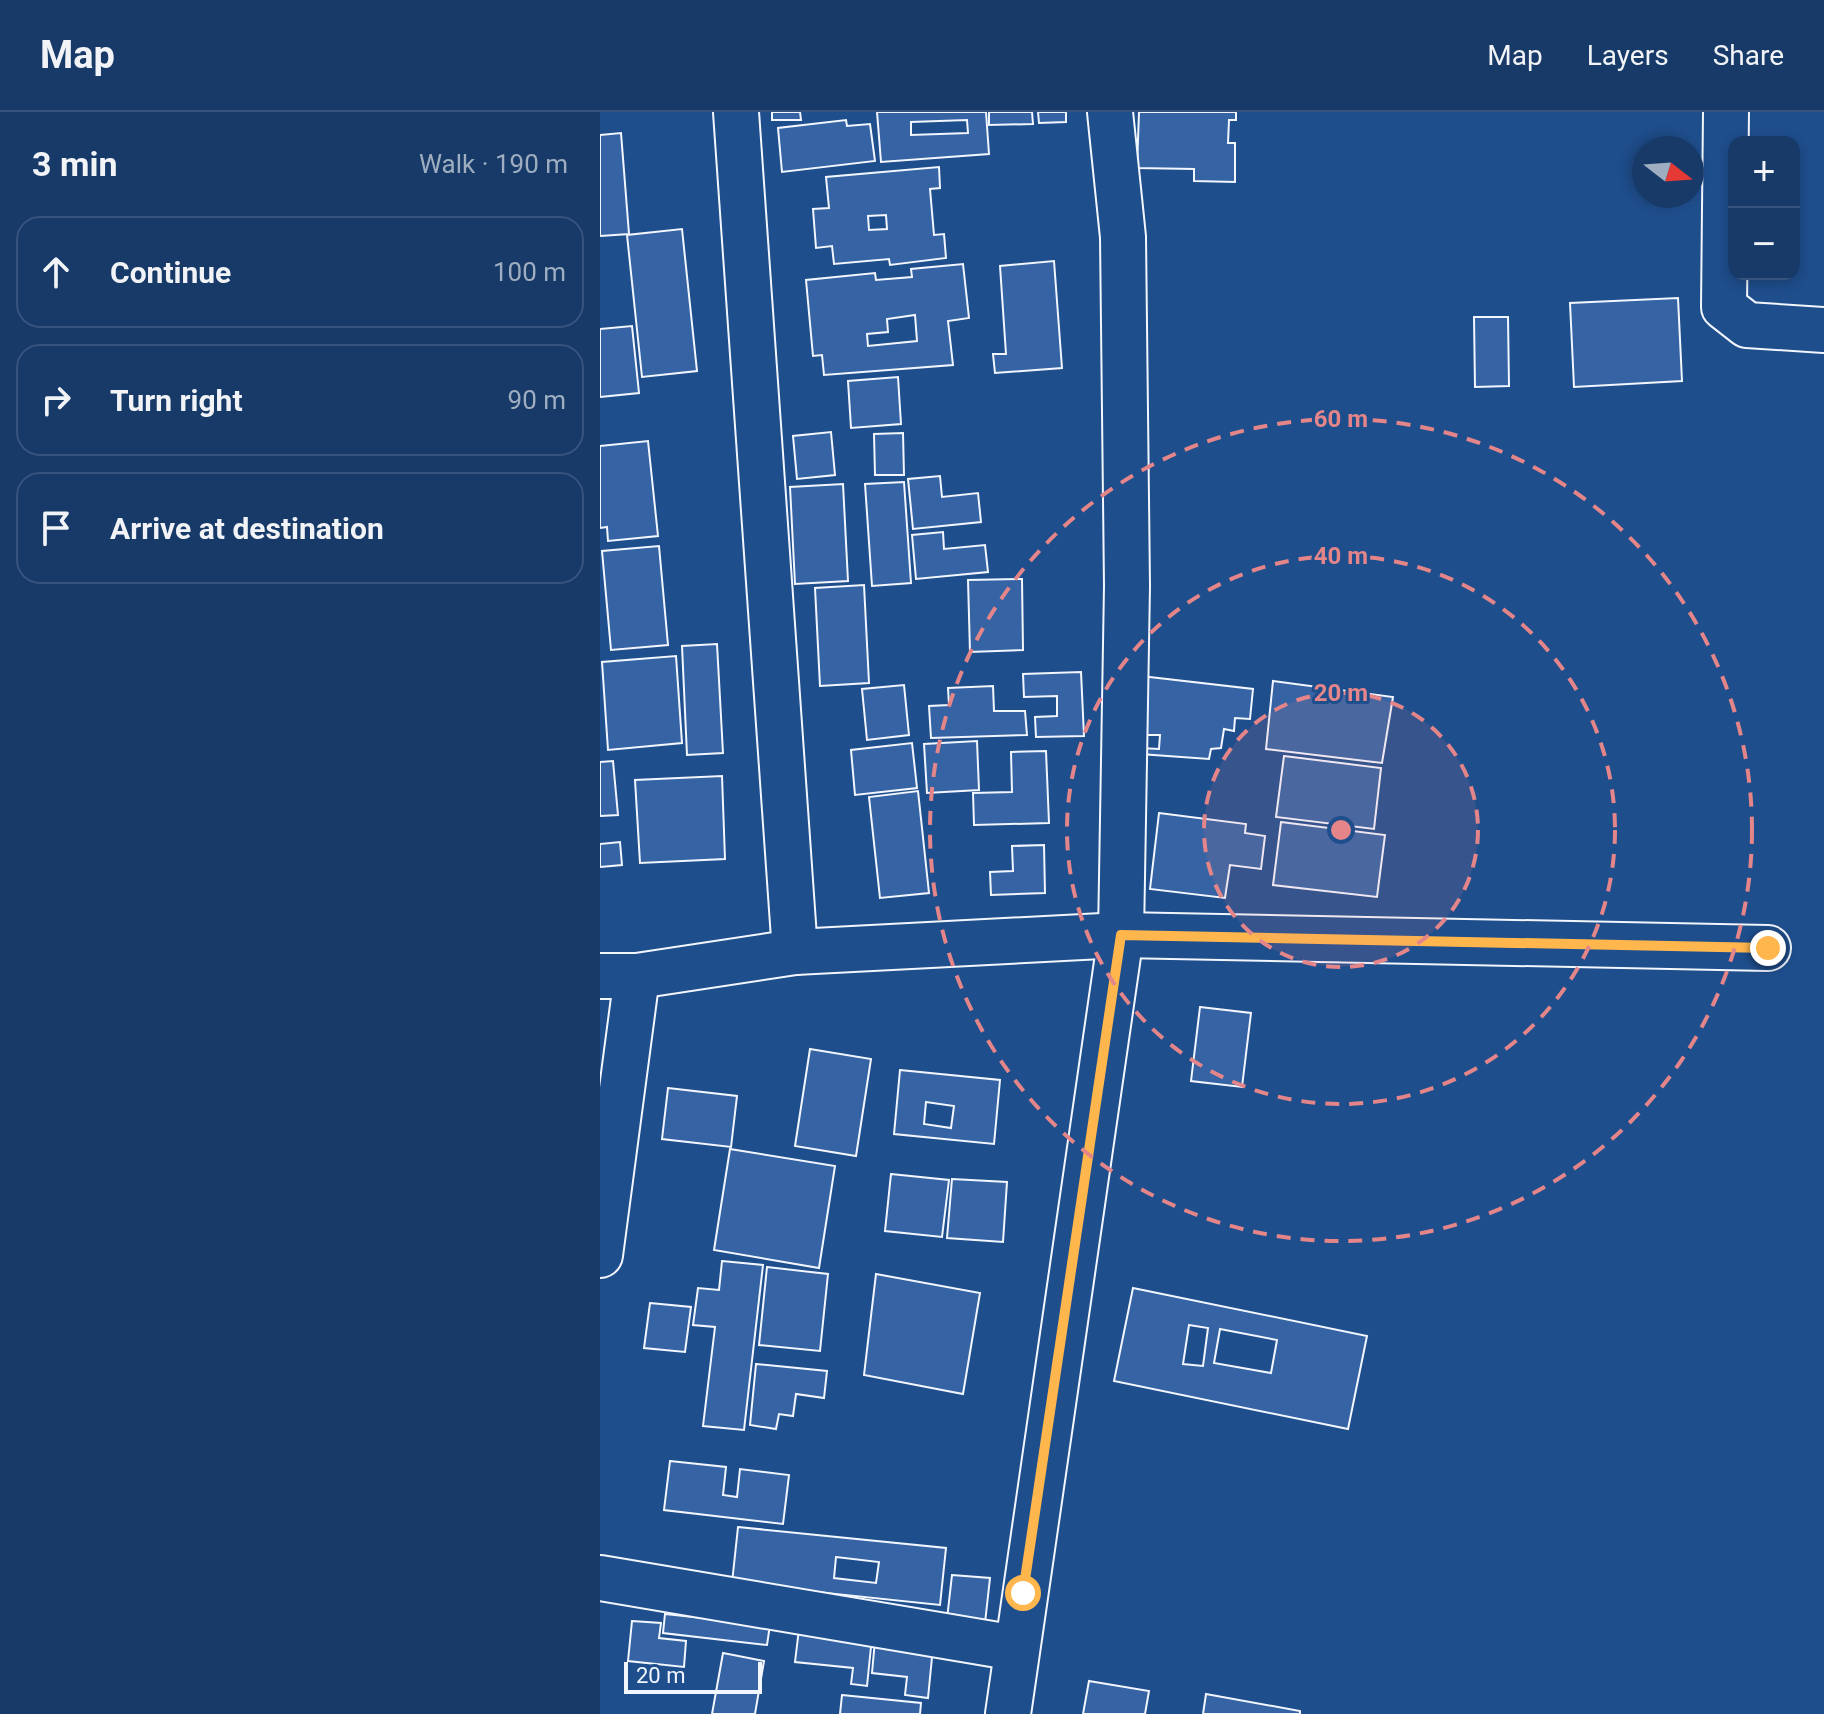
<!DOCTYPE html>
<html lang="en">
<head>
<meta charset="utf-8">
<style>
	:root { --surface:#173a69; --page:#20416f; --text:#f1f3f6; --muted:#9eadc0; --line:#36547d }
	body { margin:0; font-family:Roboto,sans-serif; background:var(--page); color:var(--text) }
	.controls { position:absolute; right:24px; top:24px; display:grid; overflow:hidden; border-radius:16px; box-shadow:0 4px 12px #0003 }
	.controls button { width:72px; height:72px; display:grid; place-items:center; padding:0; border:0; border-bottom:2px solid var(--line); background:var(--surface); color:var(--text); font:40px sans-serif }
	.compass { position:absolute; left:1032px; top:24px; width:72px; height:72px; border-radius:50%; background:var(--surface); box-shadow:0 4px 12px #0003; rotate:107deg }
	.scale { position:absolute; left:24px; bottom:20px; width:138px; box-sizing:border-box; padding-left:8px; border:4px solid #f2f6ff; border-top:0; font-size:22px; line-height:28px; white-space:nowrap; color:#f2f6ff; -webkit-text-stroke:6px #1f4e8c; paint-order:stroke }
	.stop { position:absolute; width:24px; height:24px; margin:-18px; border:6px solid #ffb74d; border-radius:50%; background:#fff }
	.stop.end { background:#ffb74d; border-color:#fff; box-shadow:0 2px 8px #0008 }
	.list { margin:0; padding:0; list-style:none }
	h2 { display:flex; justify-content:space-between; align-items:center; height:104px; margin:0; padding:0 32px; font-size:34px }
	h2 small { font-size:26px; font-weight:400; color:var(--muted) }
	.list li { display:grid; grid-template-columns:52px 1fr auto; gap:24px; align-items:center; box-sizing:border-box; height:112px; margin:0 16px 16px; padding:0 16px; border:2px solid var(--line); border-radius:24px }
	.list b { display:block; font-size:30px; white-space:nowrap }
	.list em { font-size:26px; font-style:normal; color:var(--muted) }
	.icon { flex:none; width:44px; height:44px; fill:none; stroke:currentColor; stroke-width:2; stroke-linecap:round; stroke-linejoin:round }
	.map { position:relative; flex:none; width:1224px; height:1602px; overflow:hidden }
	header { display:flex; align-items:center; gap:48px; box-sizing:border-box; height:112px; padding:0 40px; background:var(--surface); border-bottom:2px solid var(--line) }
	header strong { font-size:38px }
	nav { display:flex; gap:44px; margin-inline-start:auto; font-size:28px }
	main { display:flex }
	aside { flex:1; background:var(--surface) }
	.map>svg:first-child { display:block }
</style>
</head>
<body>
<header>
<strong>Map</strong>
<nav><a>Map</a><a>Layers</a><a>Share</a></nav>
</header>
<main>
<aside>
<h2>3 min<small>Walk · 190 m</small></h2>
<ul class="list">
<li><svg class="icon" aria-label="ahead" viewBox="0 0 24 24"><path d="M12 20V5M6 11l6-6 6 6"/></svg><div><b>Continue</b></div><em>100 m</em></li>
<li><svg class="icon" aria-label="right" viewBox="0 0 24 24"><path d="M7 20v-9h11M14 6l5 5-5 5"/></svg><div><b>Turn right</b></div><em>90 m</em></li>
<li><svg class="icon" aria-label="arrive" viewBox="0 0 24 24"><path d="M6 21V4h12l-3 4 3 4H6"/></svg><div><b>Arrive at destination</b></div></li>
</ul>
</aside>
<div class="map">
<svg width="1224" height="1602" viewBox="0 0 1224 1602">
	<rect width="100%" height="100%" fill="#1f4e8c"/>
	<g fill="#3563a3" stroke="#f2f6ff" stroke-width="2" fill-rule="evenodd">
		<path d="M172,0h28l1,8h-29z"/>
		<path d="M277,0h109l3,42 -108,8zM367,8l1,13 -57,2v-13z"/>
		<path d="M389,0h43l1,12 -44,1z"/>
		<path d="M438,0h28v10l-27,1z"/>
		<path d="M539,0h97v8h-7l-1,23h7v39l-41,-1v-12l-57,-1z"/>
		<path d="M246,8l1,6 23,-2 5,37 -93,11 -4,-44z"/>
		<path d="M21,21l8,101 -29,2v-101z"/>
		<path d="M339,55l1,21 -10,1 4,46 10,-1 2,24 -56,7 -1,-6 -55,5 -2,-18 -16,2 -3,-39 16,-1 -3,-31zM286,103l1,14 -18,1 -1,-14z"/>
		<path d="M82,117l15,142 -55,6 -15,-142z"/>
		<path d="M454,149l8,107 -67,5 -2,-19h13l-6,-88z"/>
		<path d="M363,152l6,54 -21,3 5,44 -129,10 -2,-20 -9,1 -7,-76 69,-7 1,7 36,-3 -1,-8zM315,203l2,26 -49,5 -1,-12 21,-2 -1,-13z"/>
		<path d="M1078,186l4,83 -108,6 -4,-84z"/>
		<path d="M874,205h34l1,69 -34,1z"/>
		<path d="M32,214l7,67 -39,4v-68z"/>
		<path d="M298,265l3,47 -50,4 -3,-47z"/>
		<path d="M231,320l4,43 -38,4 -4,-43z"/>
		<path d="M303,321l1,42h-29l-1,-41z"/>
		<path d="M48,329l10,95 -50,5 -1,-14 -7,1v-82z"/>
		<path d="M340,364l2,21 36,-4 3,29 -68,7 -5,-50z"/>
		<path d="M304,370l7,101 -39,3 -7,-102z"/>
		<path d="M243,372l5,97 -53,3 -5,-97z"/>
		<path d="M343,420l1,17 41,-4 3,27 -72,7 -4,-44z"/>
		<path d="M59,434l9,99 -57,5 -9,-99z"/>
		<path d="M422,467l1,71 -53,2 -2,-72z"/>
		<path d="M264,473l5,98 -49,3 -5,-98z"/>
		<path d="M117,532l6,109 -36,2 -5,-109z"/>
		<path d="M76,544l6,87 -74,7 -6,-88z"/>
		<path d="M481,560l3,64 -48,1 -1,-20 22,-1v-20l-33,1 -1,-23z"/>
		<path d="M541,564l112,13 -3,30 -15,-1 -1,13 -10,-2 -3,19 -10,1 -2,10 -69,-5v-6l19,1 1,-14h-20z"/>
		<path d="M673,569l120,16 -11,66 -116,-14z"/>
		<path d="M304,573l5,50 -42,5 -5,-51z"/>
		<path d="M393,574l1,25h31l2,24 -96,3 -2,-32 20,-1 -1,-17z"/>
		<path d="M377,629l2,49 -52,3 -3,-49z"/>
		<path d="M312,631l5,45 -62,7 -4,-45z"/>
		<path d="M446,639l3,72 -75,2 -1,-32 39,-1 -1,-40z"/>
		<path d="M684,644l97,12 -7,61 -98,-12z"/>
		<path d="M13,649l5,54 -18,1v-54z"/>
		<path d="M122,664l3,83 -85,4 -5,-83z"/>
		<path d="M318,679l11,102 -49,5 -11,-101z"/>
		<path d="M559,701l87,11 -1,9 20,3 -4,33 -31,-4 -5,33 -75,-9z"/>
		<path d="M681,710l104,13 -8,62 -104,-12z"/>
		<path d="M20,730l2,23 -22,2v-23z"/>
		<path d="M444,733l1,48 -54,2 -1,-23 23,-1 -1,-25z"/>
		<path d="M600,895l51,6 -9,74 -51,-6z"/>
		<path d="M210,937l61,10 -15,97 -61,-10z"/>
		<path d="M300,958l100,10 -6,64 -100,-10zM326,990l28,4 -3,22 -27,-4z"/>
		<path d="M68,976l69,8 -6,51 -69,-8z"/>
		<path d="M130,1037l105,17 -16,102 -105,-18z"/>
		<path d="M291,1062l58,6 -7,57 -57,-6z"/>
		<path d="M352,1067l55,3 -4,60 -56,-4z"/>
		<path d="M122,1149l41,4 -19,165 -41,-4 12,-99 -22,-2 5,-37 21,2z"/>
		<path d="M167,1155l61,7 -8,77 -61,-6z"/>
		<path d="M276,1162l104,19 -17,101 -99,-19z"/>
		<path d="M533,1176l234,48 -19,93 -234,-48zM589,1213l19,3 -5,38 -20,-2zM620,1217l57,11 -6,33 -57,-10z"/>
		<path d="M50,1191l41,4 -6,45 -41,-4z"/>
		<path d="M156,1252l71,7 -3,27 -28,-4 -3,22 -14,-2 -3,15 -26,-4z"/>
		<path d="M70,1349l56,6 -3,28 14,2 3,-28 49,6 -6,49 -119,-14z"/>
		<path d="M138,1415l208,21 -6,57 -208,-22zM236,1445l43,5 -3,21 -42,-5z"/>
		<path d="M352,1463l38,3 -5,45 -38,-4z"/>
		<path d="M65,1502l105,11 -3,20 -104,-12z"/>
		<path d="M32,1509l29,2 -2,15 27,3 -2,26 -56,-6z"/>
		<path d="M199,1517l73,8 -5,49 -16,-2 2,-16 -58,-6z"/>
		<path d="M275,1528l58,7 -5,51 -23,-3 2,-18 -35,-4z"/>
		<path d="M123,1541l41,8 -9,53h-43z"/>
		<path d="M489,1569l60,10 -4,23h-62z"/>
		<path d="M606,1582l94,17v3h-97z"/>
		<path d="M242,1583l79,8 -1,11h-80z"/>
	</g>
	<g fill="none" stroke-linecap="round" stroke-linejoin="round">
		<g stroke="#f2f6ff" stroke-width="48">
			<g id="minor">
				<path d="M136,0l59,840"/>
				<path d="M1126,0l-2,195 23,18 77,5"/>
				<path d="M0,864h37l158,-24 326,-17 647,13"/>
				<path d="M0,1143l37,-279"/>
				<path d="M0,1466l416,70"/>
				<path d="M408,1602l113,-779 6,-349 -4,-349 -13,-125"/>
			</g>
		</g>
		<use href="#minor" stroke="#1f4e8c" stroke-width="44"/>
	</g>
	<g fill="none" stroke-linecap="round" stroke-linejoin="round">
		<path stroke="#ffb74d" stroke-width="10" d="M423,1481l98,-658 647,13"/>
	</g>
	<circle cx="741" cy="718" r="137" fill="#e38589" fill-opacity=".12"/>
	<g fill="none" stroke="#e38589" stroke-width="4" stroke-dasharray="14 10">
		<circle cx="741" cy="718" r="137"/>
		<circle cx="741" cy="718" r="274"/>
		<circle cx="741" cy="718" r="411"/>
	</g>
	<circle cx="741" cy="718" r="12" fill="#e38589" stroke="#1f4e8c" stroke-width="4"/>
	<g font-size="24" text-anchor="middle" font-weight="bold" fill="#e38589" stroke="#1f4e8c" stroke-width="6" stroke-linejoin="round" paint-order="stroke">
		<text x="741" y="315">60 m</text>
		<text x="741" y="452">40 m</text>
		<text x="741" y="589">20 m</text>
	</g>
</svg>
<div class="controls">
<button>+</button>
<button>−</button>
</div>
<svg class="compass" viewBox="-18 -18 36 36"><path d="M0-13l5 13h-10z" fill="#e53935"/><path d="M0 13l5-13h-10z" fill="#9eadc0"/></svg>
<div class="scale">20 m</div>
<div class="stop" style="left:423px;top:1481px"></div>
<div class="stop end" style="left:1168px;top:836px"></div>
</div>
</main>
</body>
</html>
